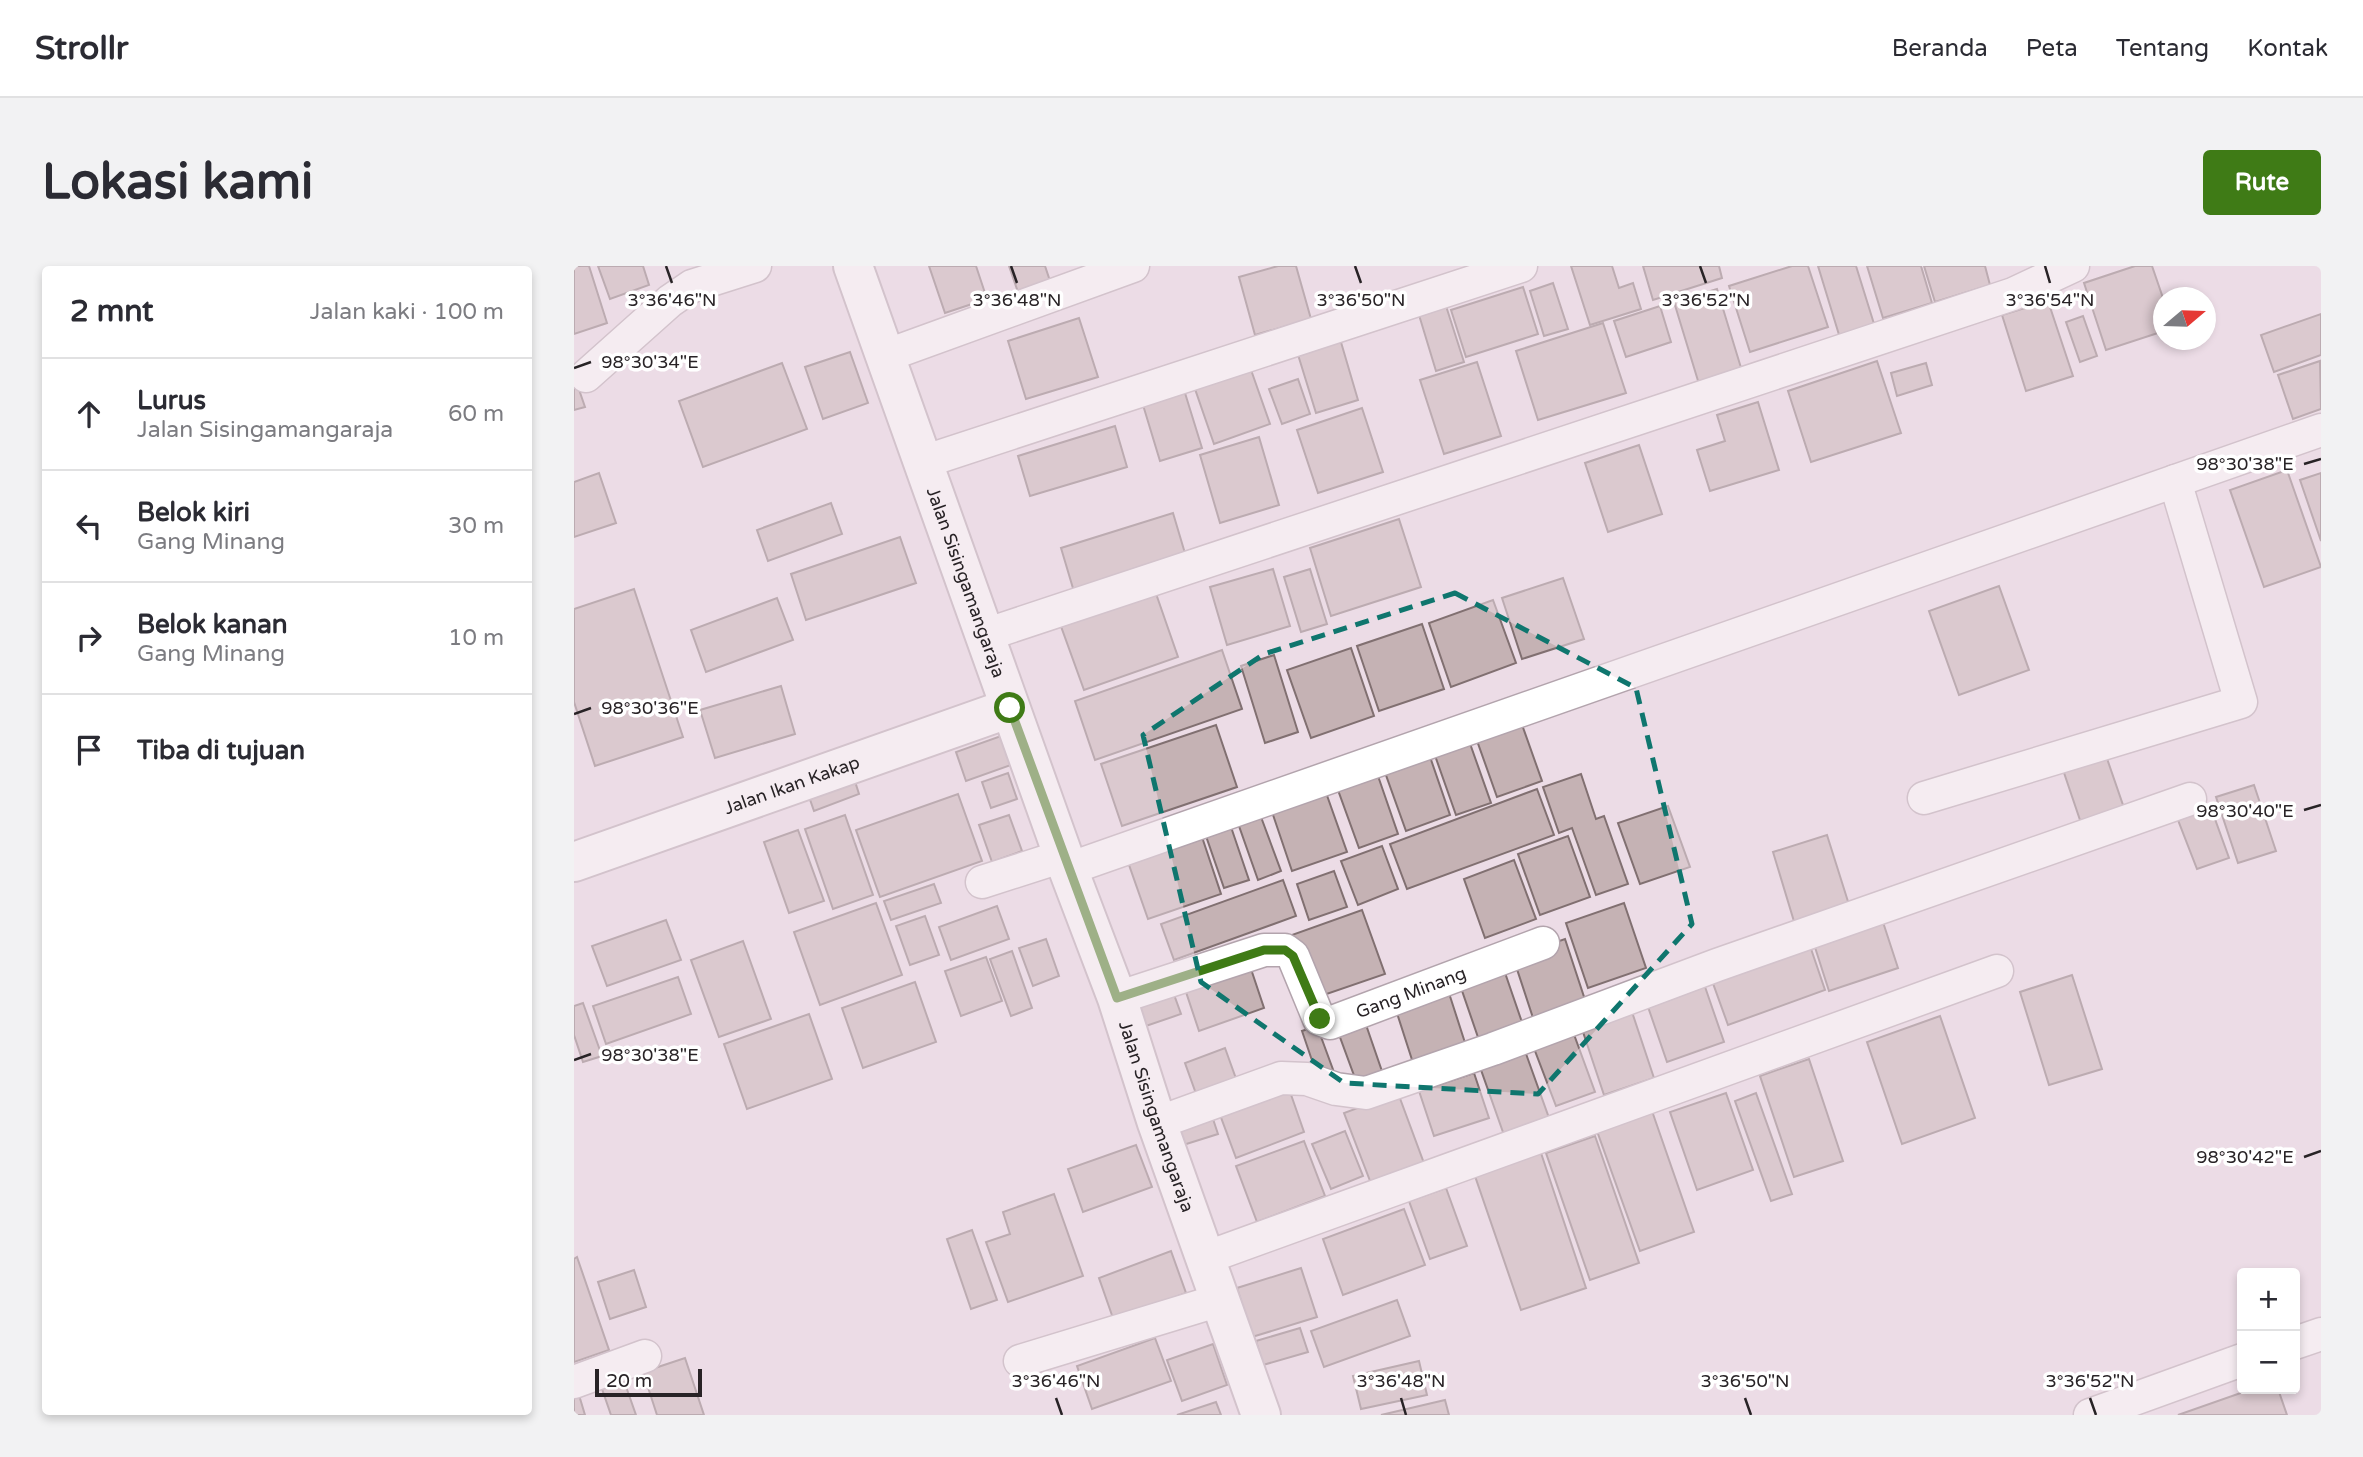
<!DOCTYPE html>
<html lang="id">
<head>
<meta charset="utf-8">
<style>
	:root { --surface:#fff; --page:#f2f2f3; --text:#2b2b33; --muted:#7c7c81; --line:#e1e1e2; --accent:#3f7b16 }
	body { margin:0; font-family:"Varela Round",sans-serif; background:var(--page); color:var(--text) }
	.controls { position:absolute; right:21px; bottom:21px; display:grid; overflow:hidden; border-radius:7px; box-shadow:0 4px 10px #0003 }
	.controls button { width:63px; height:63px; display:grid; place-items:center; padding:0; border:0; border-bottom:2px solid var(--line); background:var(--surface); color:var(--text); font:35px sans-serif }
	.compass { position:absolute; left:1579px; top:21px; width:63px; height:63px; border-radius:50%; background:var(--surface); box-shadow:0 4px 10px #0003; rotate:71deg }
	.scale { position:absolute; left:21px; bottom:18px; width:107px; box-sizing:border-box; padding-left:7px; border:4px solid #282326; border-top:0; font-size:19px; line-height:24px; white-space:nowrap; color:#282326; -webkit-text-stroke:5px #fff; paint-order:stroke }
	.stop { position:absolute; width:21px; height:21px; margin:-16px; border:5px solid #3f7b16; border-radius:50%; background:#fff }
	.stop.end { background:#3f7b16; border-color:#fff; box-shadow:0 2px 7px #0008 }
	.list { margin:0; padding:0; list-style:none }
	h2 { display:flex; justify-content:space-between; align-items:center; height:91px; margin:0; padding:0 28px; font-size:30px }
	h2 small { font-size:23px; font-weight:400; color:var(--muted) }
	.list li { display:grid; grid-template-columns:46px 1fr auto; gap:21px; align-items:center; box-sizing:border-box; height:112px; padding:0 28px; border-top:2px solid var(--line) }
	.list b { display:block; font-size:26px; white-space:nowrap }
	.list p { margin:0; font-size:23px; white-space:nowrap; color:var(--muted) }
	.list em { font-size:23px; font-style:normal; color:var(--muted) }
	.icon { flex:none; width:38px; height:38px; fill:none; stroke:currentColor; stroke-width:2; stroke-linecap:round; stroke-linejoin:round }
	.map { position:relative; flex:none; width:1747px; height:1149px; overflow:hidden; border-radius:7px }
	header { display:flex; align-items:center; gap:42px; box-sizing:border-box; height:98px; padding:0 35px; background:var(--surface); border-bottom:2px solid var(--line) }
	header strong { font-size:33px }
	nav { display:flex; gap:38px; margin-inline-start:auto; font-size:24px }
	.intro { display:flex; align-items:center; justify-content:space-between; box-sizing:border-box; height:168px; padding:0 42px }
	h1 { margin:0; font-size:49px }
	.button { padding:18px 32px; border-radius:7px; background:var(--accent); color:#fff; font-size:24px; font-weight:700 }
	main { display:flex; gap:42px; padding:0 42px }
	aside { flex:1; background:var(--surface); border-radius:7px; box-shadow:0 4px 10px #0003 }
	.map>svg:first-child { display:block }
</style>
</head>
<body>
<header>
<strong>Strollr</strong>
<nav><a>Beranda</a><a>Peta</a><a>Tentang</a><a>Kontak</a></nav>
</header>
<div class="intro"><h1>Lokasi kami</h1><a class="button">Rute</a></div>
<main>
<aside>
<h2>2 mnt<small>Jalan kaki · 100 m</small></h2>
<ul class="list">
<li><svg class="icon" aria-label="ahead" viewBox="0 0 24 24"><path d="M12 20V5M6 11l6-6 6 6"/></svg><div><b>Lurus</b><p>Jalan Sisingamangaraja</p></div><em>60 m</em></li>
<li><svg class="icon" aria-label="left" viewBox="0 0 24 24"><path d="M17 20v-9H6M10 6l-5 5 5 5"/></svg><div><b>Belok kiri</b><p>Gang Minang</p></div><em>30 m</em></li>
<li><svg class="icon" aria-label="right" viewBox="0 0 24 24"><path d="M7 20v-9h11M14 6l5 5-5 5"/></svg><div><b>Belok kanan</b><p>Gang Minang</p></div><em>10 m</em></li>
<li><svg class="icon" aria-label="arrive" viewBox="0 0 24 24"><path d="M6 21V4h12l-3 4 3 4H6"/></svg><div><b>Tiba di tujuan</b></div></li>
</ul>
</aside>
<div class="map">
<svg width="1747" height="1149" viewBox="0 0 1747 1149">
	<rect width="100%" height="100%" fill="#ecdce6"/>
	<g fill="#c5b2b4" stroke="#817071" stroke-width="2">
		<path d="M0,0h15l18,57 -33,11z"/>
		<path d="M24,0h45l6,19 -39,14z"/>
		<path d="M355,0h47l11,33 -42,14z"/>
		<path d="M435,0h36l6,18 -32,11z"/>
		<path d="M704,0h18l15,53 -56,16 -16,-58z"/>
		<path d="M997,0h41l7,22 14,-5 8,26 -51,16z"/>
		<path d="M1069,0h76l3,12 -69,22z"/>
		<path d="M1218,0h16l20,61 -78,25 -21,-66z"/>
		<path d="M1244,0h38l19,61 -35,11z"/>
		<path d="M1293,0h54l11,37 -49,15z"/>
		<path d="M1350,0h61l5,19 -55,17z"/>
		<path d="M1561,0h17l12,35v30l-58,19 -22,-67z"/>
		<path d="M979,17l15,46 -24,7 -14,-45z"/>
		<path d="M949,21l15,47 -72,23 -15,-47z"/>
		<path d="M1143,23l25,82 -43,13 -25,-82z"/>
		<path d="M1474,35l25,75 -47,15 -24,-76z"/>
		<path d="M872,40l18,56 -28,9 -17,-56z"/>
		<path d="M1086,40l11,36 -45,15 -12,-36z"/>
		<path d="M1747,48v41l-47,17 -13,-37z"/>
		<path d="M1509,50l14,40 -17,6 -14,-40z"/>
		<path d="M505,52l19,59 -72,22 -18,-58z"/>
		<path d="M1029,57l23,70 -88,27 -22,-69z"/>
		<path d="M764,66l20,68 -42,13 -21,-68z"/>
		<path d="M276,86l18,51 -45,16 -18,-52z"/>
		<path d="M1303,95l24,72 -90,29 -23,-71z"/>
		<path d="M1746,95l1,48 -28,10 -15,-44z"/>
		<path d="M903,96l24,74 -57,18 -24,-74z"/>
		<path d="M208,97l25,66 -104,38 -24,-66z"/>
		<path d="M1352,97l6,22 -35,11 -6,-23z"/>
		<path d="M676,101l20,57 -56,20 -20,-58z"/>
		<path d="M0,109l11,32 -11,3z"/>
		<path d="M724,113l12,35 -28,10 -13,-35z"/>
		<path d="M611,127l17,55 -42,13 -17,-56z"/>
		<path d="M1184,136l21,68 -69,21 -13,-41 28,-9 -8,-26z"/>
		<path d="M788,142l21,64 -65,21 -21,-63z"/>
		<path d="M541,160l12,41 -97,29 -12,-40z"/>
		<path d="M685,171l20,68 -59,18 -20,-68z"/>
		<path d="M1065,179l23,69 -54,18 -23,-69z"/>
		<path d="M1713,204l34,97 -57,20 -34,-97z"/>
		<path d="M25,207l17,50 -42,14v-55z"/>
		<path d="M1747,207v68l-21,-61z"/>
		<path d="M257,237l11,31 -74,27 -11,-31z"/>
		<path d="M599,247l14,47 -112,35 -14,-47z"/>
		<path d="M825,253l22,68 -90,29 -21,-68z"/>
		<path d="M326,271l16,46 -110,37 -15,-46z"/>
		<path d="M699,303l17,57 -63,19 -17,-58z"/>
		<path d="M736,303l17,55 -26,8 -17,-55z"/>
		<path d="M989,312l21,61 -62,20 -20,-61z"/>
		<path d="M579,319l25,72 -94,33 -26,-72z"/>
		<path d="M1425,320l30,84 -70,25 -30,-84z"/>
		<path d="M60,323l49,148 -88,29 -21,-64v-93z"/>
		<path d="M203,332l16,42 -87,32 -15,-42z"/>
		<path d="M919,334l23,63 -65,24 -22,-64z"/>
		<path d="M848,358l22,65 -65,22 -22,-65z"/>
		<path d="M777,382l23,68 -63,22 -24,-68z"/>
		<path d="M648,384l20,59 -147,51 -20,-59z"/>
		<path d="M700,389l24,77 -33,11 -24,-77z"/>
		<path d="M207,420l14,48 -80,24 -15,-48z"/>
		<path d="M946,453l22,62 -45,16 -22,-62z"/>
		<path d="M642,459l21,62 -115,39 -21,-62z"/>
		<path d="M893,469l24,68 -35,12 -24,-68z"/>
		<path d="M427,470l10,29 -45,16 -10,-29z"/>
		<path d="M1528,478l22,64 -43,15 -22,-65z"/>
		<path d="M853,482l23,67 -44,16 -24,-67z"/>
		<path d="M278,506l7,22 -45,17 -8,-23z"/>
		<path d="M434,507l9,26 -26,9 -9,-26z"/>
		<path d="M1007,508l15,45 8,-3 24,68 -32,11 -24,-67 -13,5 -16,-46z"/>
		<path d="M804,510l20,58 -39,14 -21,-58z"/>
		<path d="M1680,519l22,66 -38,12 -22,-66z"/>
		<path d="M750,521l23,65 -55,19 -22,-65z"/>
		<path d="M963,523l17,46 -147,54 -17,-45z"/>
		<path d="M384,528l24,67 -102,36 -24,-67z"/>
		<path d="M1094,540l22,61 -50,17 -22,-61z"/>
		<path d="M1637,542l18,50 -32,11 -19,-49z"/>
		<path d="M271,549l28,80 -40,14 -28,-80z"/>
		<path d="M435,549l13,36 -30,11 -13,-37z"/>
		<path d="M687,551l20,54 -23,9 -19,-54z"/>
		<path d="M657,561l18,53 -25,8 -18,-52z"/>
		<path d="M224,564l26,71 -35,12 -25,-71z"/>
		<path d="M1253,569l24,76 -55,17 -23,-76z"/>
		<path d="M994,570l22,61 -50,18 -22,-61z"/>
		<path d="M628,571l19,57 -73,25 -20,-57z"/>
		<path d="M808,580l16,43 -40,16 -17,-44z"/>
		<path d="M940,594l22,59 -51,19 -21,-59z"/>
		<path d="M760,605l13,36 -38,13 -12,-36z"/>
		<path d="M709,614l13,36 -122,44 -13,-36z"/>
		<path d="M360,618l7,19 -50,17 -7,-19z"/>
		<path d="M302,637l26,72 -82,30 -26,-73z"/>
		<path d="M1050,637l22,65 -58,20 -22,-65z"/>
		<path d="M423,640l12,33 -58,21 -12,-33z"/>
		<path d="M788,644l23,64 -73,25 -23,-63z"/>
		<path d="M351,650l14,39 -29,10 -14,-39z"/>
		<path d="M1307,650l17,52 -69,23 -17,-53z"/>
		<path d="M92,654l15,40 -74,26 -15,-40z"/>
		<path d="M472,673l13,37 -26,10 -14,-38z"/>
		<path d="M991,673l23,70 -52,18 -23,-70z"/>
		<path d="M1234,674l17,50 -97,35 -18,-50z"/>
		<path d="M169,675l28,78 -52,18 -28,-77z"/>
		<path d="M438,685l20,57 -21,8 -21,-57z"/>
		<path d="M412,691l16,44 -41,15 -16,-45z"/>
		<path d="M928,698l23,67 -44,15 -23,-67z"/>
		<path d="M676,700l14,42 -65,23 -14,-42z"/>
		<path d="M1498,709l30,94 -53,16 -29,-93z"/>
		<path d="M104,711l13,37 -85,30 -13,-38z"/>
		<path d="M1129,715l21,61 -57,20 -21,-61z"/>
		<path d="M341,716l21,60 -73,26 -21,-60z"/>
		<path d="M598,723l9,25 -38,13 -9,-24z"/>
		<path d="M874,724l20,62 -53,17 -20,-62z"/>
		<path d="M9,737l19,53 -19,6 -9,-27v-29z"/>
		<path d="M1056,740l24,72 -50,17 -24,-72z"/>
		<path d="M235,748l23,65 -85,30 -23,-65z"/>
		<path d="M1366,750l35,102 -73,26 -35,-102z"/>
		<path d="M790,753l21,61 -26,9 -22,-60z"/>
		<path d="M743,760l18,49 -16,6 -17,-50z"/>
		<path d="M998,763l23,63 -39,14 -24,-63z"/>
		<path d="M651,782l14,39 -40,15 -14,-39z"/>
		<path d="M951,785l24,67 -45,17 -24,-68z"/>
		<path d="M1235,793l34,102 -49,16 -34,-101z"/>
		<path d="M900,807l15,45 -55,18 -15,-45z"/>
		<path d="M714,820l16,46 -68,26 -17,-46z"/>
		<path d="M824,827l27,73 -53,20 -28,-73z"/>
		<path d="M1152,827l27,77 -56,20 -27,-78z"/>
		<path d="M1182,827l36,101 -21,7 -36,-100z"/>
		<path d="M1078,845l42,121 -54,19 -43,-120z"/>
		<path d="M637,847l7,21 -38,12 -6,-20z"/>
		<path d="M771,865l18,45 -32,13 -19,-45z"/>
		<path d="M1021,870l44,127 -49,17 -44,-127z"/>
		<path d="M730,875l21,55 -68,26 -21,-56z"/>
		<path d="M562,879l16,42 -69,25 -15,-43z"/>
		<path d="M967,887l45,135 -65,22 -46,-134z"/>
		<path d="M872,922l21,58 -37,13 -21,-58z"/>
		<path d="M480,928l29,82 -75,26 -22,-60 24,-8 -7,-22z"/>
		<path d="M830,943l21,56 -82,30 -20,-56z"/>
		<path d="M398,964l25,70 -26,9 -24,-70z"/>
		<path d="M597,985l15,42 -72,28 -15,-43z"/>
		<path d="M3,991l32,93 -35,12v-103z"/>
		<path d="M727,1002l16,49 -65,20 -15,-49z"/>
		<path d="M60,1004l12,37 -36,12 -12,-37z"/>
		<path d="M823,1034l13,36 -86,31 -13,-36z"/>
		<path d="M726,1062l8,24 -45,13 -7,-24z"/>
		<path d="M581,1072l16,43 -79,28 -15,-43z"/>
		<path d="M639,1078l14,41 -45,16 -15,-41z"/>
		<path d="M111,1092l19,57h-47l-14,-43z"/>
		<path d="M845,1095l8,34 -66,14 -8,-33z"/>
		<path d="M49,1112l13,37h-25l-10,-29z"/>
		<path d="M1678,1123h26l9,26h-109z"/>
		<path d="M5,1129l6,20h-11v-18z"/>
		<path d="M871,1134l4,15h-68z"/>
		<path d="M642,1136l5,13h-44z"/>
	</g>
	<g fill="none" stroke-linecap="round" stroke-linejoin="round">
		<g stroke="#b3a4ad" stroke-width="35">
			<g id="minor">
				<path d="M311,90l248,-90"/>
				<path d="M12,110l84,-75 22,-15 63,-20"/>
				<path d="M349,196l598,-196"/>
				<path d="M411,369l1028,-341 60,-28"/>
				<path d="M1350,532l317,-96 -66,-221"/>
				<path d="M494,603l1253,-439"/>
				<path d="M408,616l81,-26"/>
				<path id="s1" d="M543,732l147,-48h21l8,6 26,63 11,4 213,-80"/>
				<path d="M583,857l124,-45 26,1 29,10 30,4 127,-44 224,-84 473,-166"/>
				<path d="M631,992l792,-287"/>
				<path d="M1721,1077l26,-9"/>
				<path d="M446,1095l200,-61"/>
				<path d="M0,1116l71,-26"/>
				<path d="M1516,1149l152,-55"/>
			</g>
		</g>
		<g stroke="#b3a4ad" stroke-width="42">
			<g id="tertiary">
				<path id="s2" d="M279,0l215,603 49,129 40,125 104,292"/>
				<path id="s3" d="M0,596l436,-154"/>
			</g>
		</g>
		<use href="#minor" stroke="#fff" stroke-width="32"/>
		<use href="#tertiary" stroke="#fff" stroke-width="38"/>
	</g>
	<g fill="none" stroke-linecap="round" stroke-linejoin="round">
		<path stroke="#3f7b16" stroke-width="9" d="M436,442l107,290 147,-48h21l8,6 27,63"/>
	</g>
	<path d="M0 0H1747V1149H0ZM881,327l181,95 56,236 -154,170 -194,-11 -143,-101 -58,-247 121,-81z" fill="#ecdce6" fill-opacity=".55" fill-rule="evenodd"/>
	<path fill="none" stroke="#0f766e" stroke-width="5" stroke-dasharray="14 9" stroke-linejoin="round" d="M881,327l181,95 56,236 -154,170 -194,-11 -143,-101 -58,-247 121,-81z"/>
	<path fill="none" stroke="#282326" stroke-width="2.5" d="M92,0l6,17M437,0l6,17M781,0l6,17M1126,0l6,17M1471,0l5,17M0,102l17,-6M1730,198l17,-5M0,448l17,-6M1730,544l17,-5M0,794l17,-6M1730,891l17,-6M482,1132l6,17M827,1132l5,17M1171,1132l6,17M1516,1132l6,17"/>
	<g text-anchor="middle" dominant-baseline="central" stroke-width="7" stroke-linejoin="round" paint-order="stroke">
		<g font-size="18" fill="#282326" stroke="#fff">
			<text stroke="none"><textPath href="#s2" startOffset="336">Jalan Sisingamangaraja</textPath></text>
			<text stroke="none"><textPath href="#s3" startOffset="231">Jalan Ikan Kakap</textPath></text>
			<text stroke="none"><textPath href="#s1" startOffset="352">Gang Minang</textPath></text>
			<text stroke="none"><textPath href="#s2" startOffset="903">Jalan Sisingamangaraja</textPath></text>
		</g>
	</g>
	<g font-size="18" text-anchor="middle" fill="#282326" stroke="#fff" stroke-width="7" stroke-linejoin="round" paint-order="stroke">
		<text x="787" y="40">3°36'50"N</text>
		<text x="98" y="40">3°36'46"N</text>
		<text x="443" y="40">3°36'48"N</text>
		<text x="1132" y="40">3°36'52"N</text>
		<text x="1476" y="40">3°36'54"N</text>
		<text x="76" y="102">98°30'34"E</text>
		<text x="1671" y="204">98°30'38"E</text>
		<text x="76" y="448">98°30'36"E</text>
		<text x="1671" y="551">98°30'40"E</text>
		<text x="76" y="795">98°30'38"E</text>
		<text x="1671" y="897">98°30'42"E</text>
		<text x="482" y="1121">3°36'46"N</text>
		<text x="827" y="1121">3°36'48"N</text>
		<text x="1171" y="1121">3°36'50"N</text>
		<text x="1516" y="1121">3°36'52"N</text>
	</g>
</svg>
<div class="controls">
<button>+</button>
<button>−</button>
</div>
<svg class="compass" viewBox="-18 -18 36 36"><path d="M0-13l5 13h-10z" fill="#e53935"/><path d="M0 13l5-13h-10z" fill="#7c7c81"/></svg>
<div class="scale">20 m</div>
<div class="stop" style="left:436px;top:442px"></div>
<div class="stop end" style="left:746px;top:753px"></div>
</div>
</main>
</body>
</html>
